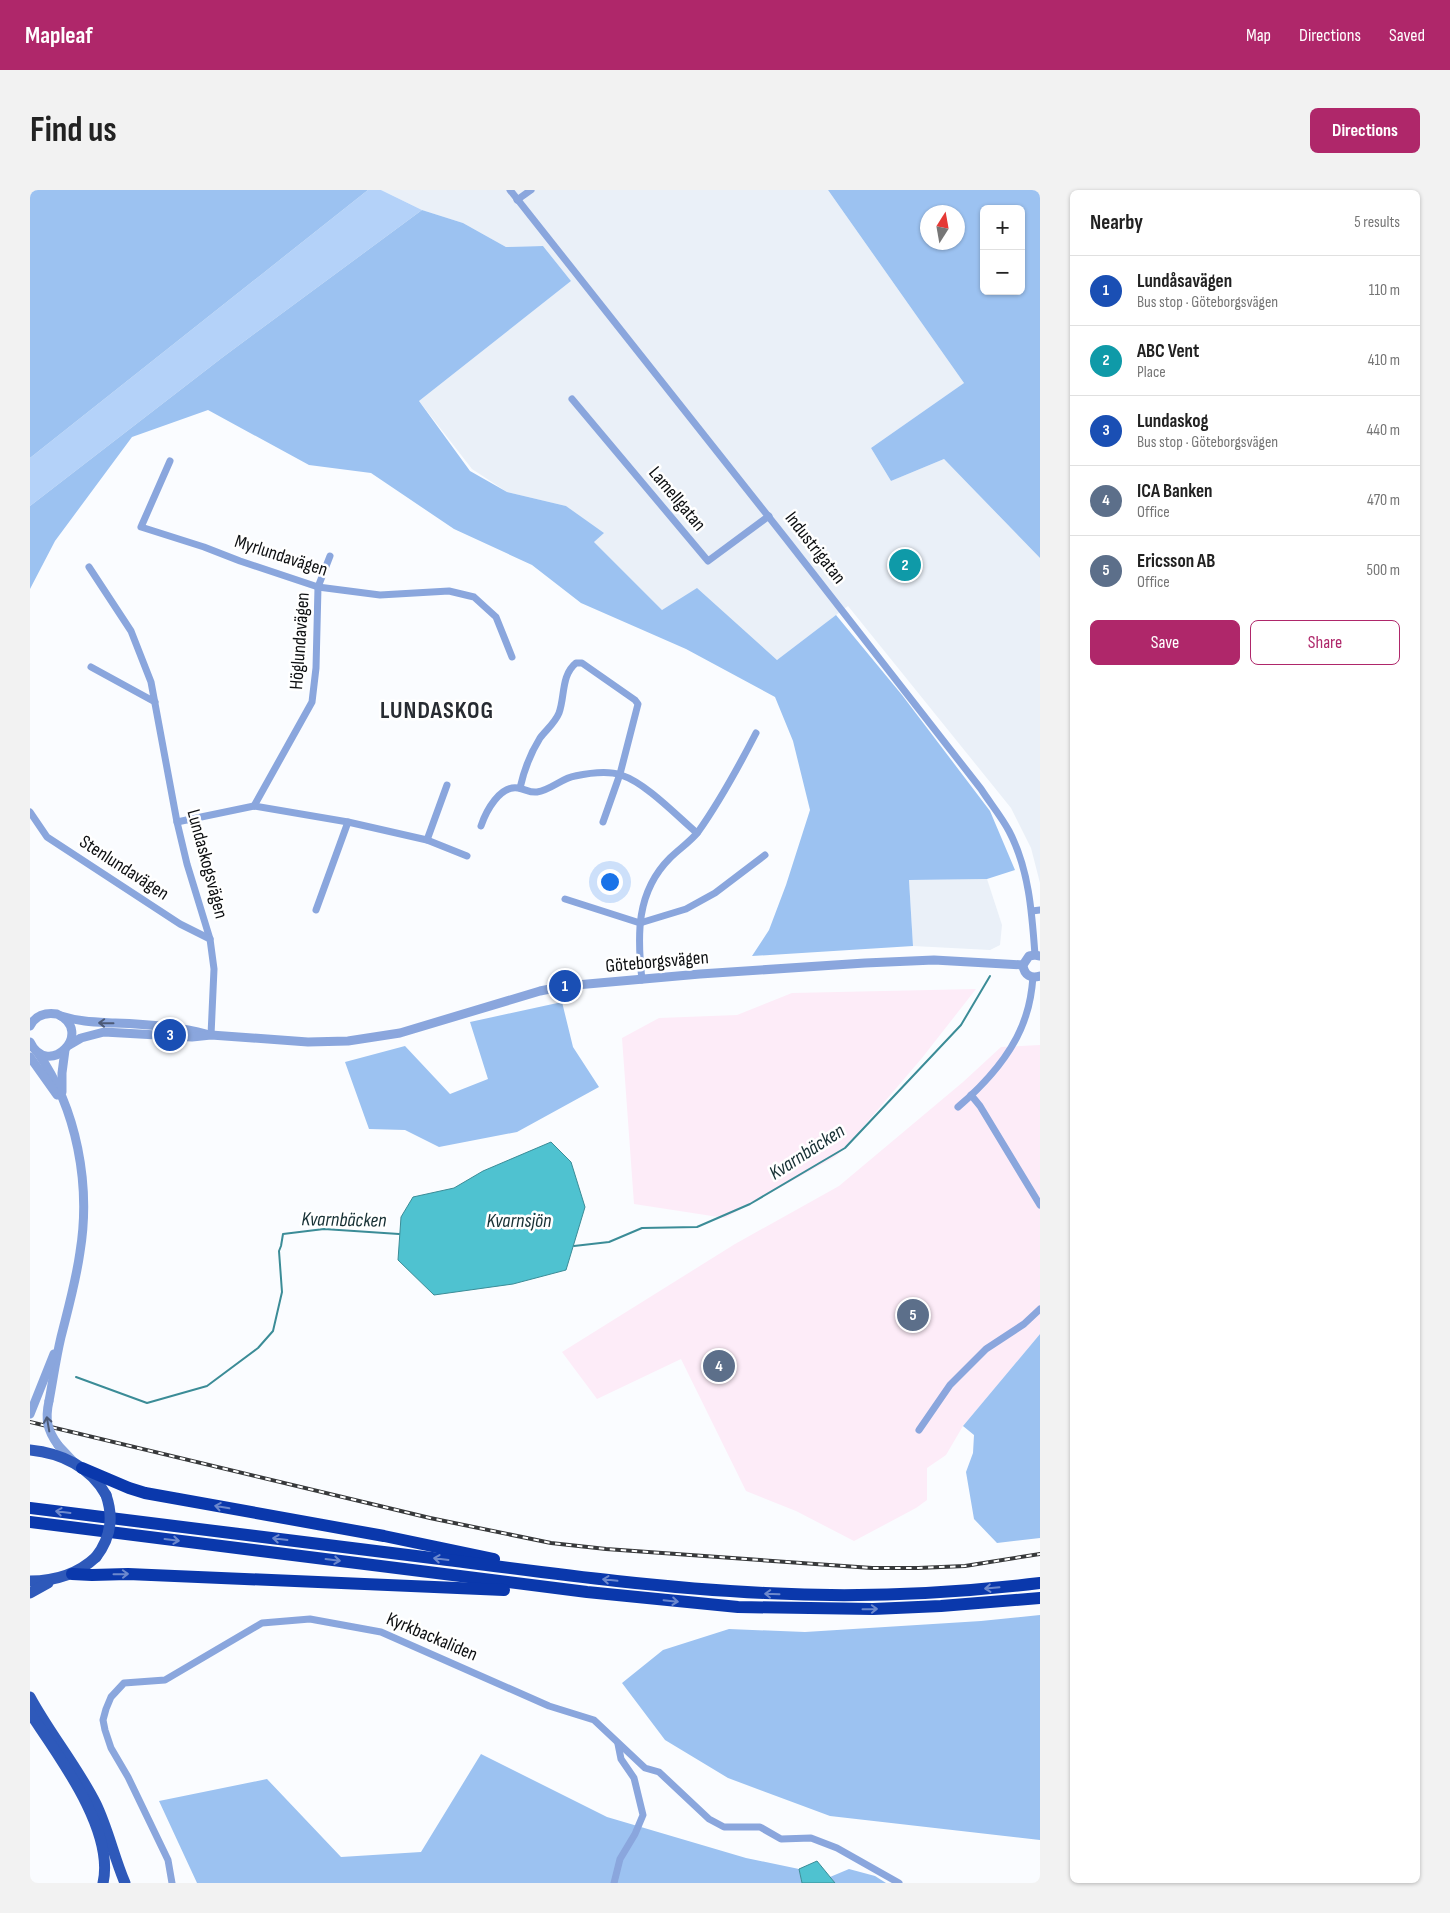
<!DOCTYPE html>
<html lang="en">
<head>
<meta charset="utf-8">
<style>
	:root { --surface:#fff; --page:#f2f2f2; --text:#222; --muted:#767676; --line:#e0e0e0; --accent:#af276a }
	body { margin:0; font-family:"Sofia Sans Condensed",sans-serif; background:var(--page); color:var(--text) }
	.controls { position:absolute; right:15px; top:15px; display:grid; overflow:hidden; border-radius:8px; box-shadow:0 1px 4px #0004 }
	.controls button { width:45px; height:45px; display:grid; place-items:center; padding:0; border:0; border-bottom:1px solid var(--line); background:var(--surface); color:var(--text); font:25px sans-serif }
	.compass { position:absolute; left:890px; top:15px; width:45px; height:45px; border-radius:50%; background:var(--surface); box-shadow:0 1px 4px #0004; rotate:11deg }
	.you { position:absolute; left:579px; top:691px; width:18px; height:18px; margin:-12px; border:4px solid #fff; border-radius:50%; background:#1a73e8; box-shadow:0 0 0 8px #1a73e833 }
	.badge { display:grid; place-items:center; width:32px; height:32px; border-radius:50%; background:var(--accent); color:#fff; font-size:16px; font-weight:700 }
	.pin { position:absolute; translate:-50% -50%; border:2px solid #fff; box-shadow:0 1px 5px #0006 }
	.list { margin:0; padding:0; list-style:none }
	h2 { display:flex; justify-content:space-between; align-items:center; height:65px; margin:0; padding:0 20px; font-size:21px }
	h2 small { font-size:16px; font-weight:400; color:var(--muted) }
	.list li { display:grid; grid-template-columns:32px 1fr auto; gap:15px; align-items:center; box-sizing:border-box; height:70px; padding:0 20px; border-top:1px solid var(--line) }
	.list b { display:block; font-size:19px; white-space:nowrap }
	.list p { margin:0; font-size:16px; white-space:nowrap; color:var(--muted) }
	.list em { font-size:16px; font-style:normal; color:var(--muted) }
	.actions { display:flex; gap:10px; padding:15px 20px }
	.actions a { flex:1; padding:11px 0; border:1px solid var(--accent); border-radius:8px; text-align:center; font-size:18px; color:var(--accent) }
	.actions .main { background:var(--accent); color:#fff }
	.map { position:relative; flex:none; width:1010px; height:1693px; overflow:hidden; border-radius:8px }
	header { display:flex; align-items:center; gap:30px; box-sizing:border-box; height:70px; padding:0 25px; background:var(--accent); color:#fff }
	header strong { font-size:24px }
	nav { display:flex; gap:28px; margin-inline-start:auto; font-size:18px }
	.intro { display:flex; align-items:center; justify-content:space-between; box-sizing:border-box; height:120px; padding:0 30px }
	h1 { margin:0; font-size:35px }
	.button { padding:12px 22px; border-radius:8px; background:var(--accent); color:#fff; font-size:18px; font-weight:700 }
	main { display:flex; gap:30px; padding:0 30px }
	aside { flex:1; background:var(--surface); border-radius:8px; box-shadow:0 1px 4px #0004 }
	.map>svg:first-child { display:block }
</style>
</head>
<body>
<header>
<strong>Mapleaf</strong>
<nav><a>Map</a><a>Directions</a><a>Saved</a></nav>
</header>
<div class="intro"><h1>Find us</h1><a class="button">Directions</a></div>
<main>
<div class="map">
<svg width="1010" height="1693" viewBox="0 0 1010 1693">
	<rect width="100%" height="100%" fill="#fafcff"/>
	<g fill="#fdecf8">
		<path d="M946,799l-54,69 -77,90 -10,9 -110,61 -91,-14 -12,-166 37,-20 78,-3 55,-22z"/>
		<path d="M1010,855v289l-77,92 -17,29 -19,13v32l-11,8 -62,33 -58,-30 -50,-20 -65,-132 -84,40 -35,-47 173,-108 104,-58 124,-104 38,-35z"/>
	</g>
	<g fill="#eaf0f8">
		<path d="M351,0h447l136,193 -93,65 20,33 53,-22 96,99v325l-9,-35 -20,-40 -163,-202 -71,54 -80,-71 -35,21 -68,-68 9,-9 -37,-27 -59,-14 -35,-23 -53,-68 152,-120 -28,-35 -37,1 -43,-24 -41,-13z"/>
		<path d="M957,689l15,46 -2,20 -10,5 -77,-4 -4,-66z"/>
	</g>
	<path fill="#b4d2f9" d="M338,0h13l41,20 -199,147 -193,149v-48z"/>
	<g fill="#9cc2f1" fill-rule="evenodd">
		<path d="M0,0h338l-338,268z"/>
		<path d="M798,0h212v368l-96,-99 -53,22 -20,-33 93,-65zM954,19h37v82h-37zM898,22h30v30h-30z"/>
		<path d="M392,20l41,13 43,24 37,-1 28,35 -152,120 51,70 37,21 59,14 38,27 -10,9 68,68 35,-22 80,72 59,-45 66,80 88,116 25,59 -28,9 -78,1 4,66 -161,10 17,-26 17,-45 24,-75 -17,-69 -18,-44 -89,-48 -105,-46 -49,-38 -78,-36 -83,-56 -62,-8 -101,-55 -76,27 -77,104 -25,48v-83l193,-149z"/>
		<path d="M532,812l11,45 26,40 -82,45 -78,15 -34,-17 -36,-1 -24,-67 60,-16 45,48 38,-15 -18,-57z"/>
		<path d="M1010,1144v204l-43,5 -23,-24 -8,-47 7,-19 1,-18 -11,-9z"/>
		<path d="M1010,1425v225l-210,-24 -102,-38 -63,-38 -43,-57 41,-33 66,-21 76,3 176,-11z"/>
		<path d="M451,1564l126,63 139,41 53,11 3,14h-605l-38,-82 108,-22 74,78 80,-5z"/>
		<path d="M819,1679l26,7 11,7h-51l-5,-6z"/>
	</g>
	<g fill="#4fc2d0" stroke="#3b8c97">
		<path d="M521,952l20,20 14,45 -19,63 -53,14 -79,11 -36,-35 3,-43 12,-20 41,-9 29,-17z"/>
		<path d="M787,1671l18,22h-33l-3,-14z"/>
	</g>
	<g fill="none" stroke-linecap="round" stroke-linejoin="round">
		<g stroke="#3b8c97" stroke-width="2">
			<path d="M544,1056l35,-4 33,-14 55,-1 53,-23 95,-56 116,-123 29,-49"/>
			<path d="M46,1187l71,26 60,-17 51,-38 15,-17 9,-39 -3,-41 2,-5 2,-12 41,-5 75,5"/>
		</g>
		<g stroke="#8aa6dd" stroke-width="7">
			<path d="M480,0l277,350 194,249c9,14 20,27 28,42 20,38 23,82 26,124"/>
			<path d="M487,10l14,-10"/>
			<path d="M542,209l136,162 61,-45"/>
			<path d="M140,271l-29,66 63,20 36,14 78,26 62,8 69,-4 25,6 22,20 16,40"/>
			<path d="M59,377l42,64 20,51 26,140 10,42 23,75 4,30 -3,66"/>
			<path d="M61,477l64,35"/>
			<path d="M490,598c4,-18 10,-34 20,-50 6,-8 15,-15 19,-25 6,-16 2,-38 17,-50h6l53,37 3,4 -18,70 -17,48"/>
			<path d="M224,616l58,-104 4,-34 2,-81 12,-31"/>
			<path d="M0,622l17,25 133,87 30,15"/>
			<path d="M147,632l77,-16 94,16 79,18 40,16"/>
			<path d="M451,636c5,-15 19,-41 37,-38 7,1 12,5 19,4 14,-2 25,-14 38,-16 14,-3 32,-6 46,-1 25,8 56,41 76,58"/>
			<path d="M397,650l20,-55"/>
			<path d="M535,709l75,24 46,-14 29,-16 50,-38"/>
			<path d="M286,720l32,-88"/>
			<path d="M1002,721l8,-1"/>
			<path d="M612,790c-5,-45 -6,-88 28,-122 9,-9 20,-16 28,-26 22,-31 41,-66 58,-99"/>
			<path d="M941,905l9,11 60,99"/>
			<path d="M928,917c28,-24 57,-56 68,-92 4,-12 6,-25 7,-38"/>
			<path d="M889,1240l31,-45 36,-36 38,-25 16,-15"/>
			<path d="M142,1693l-4,-23 -40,-83 -17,-29 -6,-18 -2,-10 3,-11 5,-12 13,-14 41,-3 97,-57 48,-4 71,13 168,74 45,14 51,48 14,4 50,47 15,8h36l21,12 30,-1 26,10 62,35"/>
			<path d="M584,1693l6,-24 15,-25 8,-19 -9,-37 -13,-19 -3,-15"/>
		</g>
		<g stroke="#8aa6dd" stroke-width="9">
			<path d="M1010,766l-5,-1 -6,1 -6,9c1,10 8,14 17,11"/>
			<path d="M31,826c19,6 35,6 54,7 30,1 62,3 91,11"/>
			<path d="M0,836c5,-10 15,-14 27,-12 39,18 -9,66 -27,28"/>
			<path d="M39,855l12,-7 23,-6 88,5 19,-2 97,7 40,-1 52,-8 140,-42 25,-5 135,-12 165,-11 69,-3 89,5"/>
			<path d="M8,863c39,56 53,132 42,199 -4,29 -12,57 -19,85 -5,21 -8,43 -12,64"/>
			<path d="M0,867l27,38"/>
			<path d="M32,902v-19l3,-23"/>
			<path d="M0,1224l24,-60"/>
			<path d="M28,1255l15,16"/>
		</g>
		<g stroke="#2e59ba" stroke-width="11">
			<path d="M0,1260c31,3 61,17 76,45"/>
			<path d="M0,1391c25,0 47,-6 66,-24"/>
			<path d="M0,1403l18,-10"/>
			<path d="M0,1507c20,37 47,69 66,107 12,25 18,53 29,79"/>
			<path d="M0,1523c28,42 85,117 73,170"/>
		</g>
		<g stroke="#0a38ac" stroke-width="12">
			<path d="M52,1278l47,20 16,5 239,43 110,23"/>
			<path d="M0,1318c137,17 273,34 410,51 108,14 216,29 325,34 92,5 184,1 275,-10"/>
			<path d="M0,1332l557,70 151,15 135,2 68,-3 99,-8"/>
			<path d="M42,1384l20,1 36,-1 376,16"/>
		</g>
		<g stroke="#37393b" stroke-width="4">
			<path id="rail" d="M0,1232l400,96 121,25 55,6 266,19h46l47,-2 75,-12"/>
		</g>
		<use href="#rail" stroke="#fff" stroke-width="2" stroke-dasharray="5.5" stroke-linecap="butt"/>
		<path stroke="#8aa6dd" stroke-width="9" d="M19,1211c-4,18 -2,29 9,44"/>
		<path stroke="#2e59ba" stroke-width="11" d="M66,1367c14,-18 18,-39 10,-62"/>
	</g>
	<defs><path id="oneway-shaft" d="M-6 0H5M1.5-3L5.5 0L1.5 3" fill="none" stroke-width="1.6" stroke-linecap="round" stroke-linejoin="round" transform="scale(1.25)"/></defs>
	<g stroke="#4c5a77">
		<use href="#oneway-shaft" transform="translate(76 833) rotate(-179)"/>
		<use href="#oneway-shaft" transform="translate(18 1234) rotate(-100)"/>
	</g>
	<g stroke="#6c88cd">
		<use href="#oneway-shaft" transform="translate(192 1317) rotate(-170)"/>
		<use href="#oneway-shaft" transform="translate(33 1322) rotate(-173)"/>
		<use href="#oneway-shaft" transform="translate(250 1349) rotate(-173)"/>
		<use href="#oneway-shaft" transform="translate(142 1350) rotate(7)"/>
		<use href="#oneway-shaft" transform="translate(411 1369) rotate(-173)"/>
		<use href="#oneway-shaft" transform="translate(303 1370) rotate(7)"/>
		<use href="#oneway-shaft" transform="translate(91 1384) rotate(-1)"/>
		<use href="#oneway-shaft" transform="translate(580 1390) rotate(-174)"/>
		<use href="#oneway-shaft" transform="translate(962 1398) rotate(175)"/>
		<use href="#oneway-shaft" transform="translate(742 1404) rotate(-178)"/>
		<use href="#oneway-shaft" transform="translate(641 1411) rotate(6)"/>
		<use href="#oneway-shaft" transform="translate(840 1419) rotate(-1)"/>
	</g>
	<g text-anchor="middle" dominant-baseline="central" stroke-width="5" stroke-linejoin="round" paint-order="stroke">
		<g font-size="19" fill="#0d0f11" stroke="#fff">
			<text transform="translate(647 309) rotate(50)">Lamellgatan</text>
			<text transform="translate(785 358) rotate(52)">Industrigatan</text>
			<text transform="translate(251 366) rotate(18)">Myrlundavägen</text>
			<text transform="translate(270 451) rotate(-86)">Höglundavägen</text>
			<text transform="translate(177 674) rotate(75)">Lundaskogsvägen</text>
			<text transform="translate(94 678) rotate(33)">Stenlundavägen</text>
			<text transform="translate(627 772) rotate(-5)">Göteborgsvägen</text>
			<text transform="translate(402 1447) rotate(23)">Kyrkbackaliden</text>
		</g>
		<g font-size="20" font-style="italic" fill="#173034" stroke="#fff">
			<text transform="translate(777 962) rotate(-33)">Kvarnbäcken</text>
			<text transform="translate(314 1030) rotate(1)">Kvarnbäcken</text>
			<text x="489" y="1031">Kvarnsjön</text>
		</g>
		<g font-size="24" font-weight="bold" letter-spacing="1" fill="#282c32" stroke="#fff">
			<text x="407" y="520">LUNDASKOG</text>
		</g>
	</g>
</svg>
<div class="controls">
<button>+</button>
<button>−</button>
</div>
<svg class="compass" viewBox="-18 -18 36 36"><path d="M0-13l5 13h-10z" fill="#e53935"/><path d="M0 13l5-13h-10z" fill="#767676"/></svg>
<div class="you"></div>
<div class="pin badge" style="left:535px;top:796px;background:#1a4fb4">1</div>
<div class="pin badge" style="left:875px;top:375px;background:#0f9aa8">2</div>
<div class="pin badge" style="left:140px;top:845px;background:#1a4fb4">3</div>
<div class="pin badge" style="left:689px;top:1176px;background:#5c6f8a">4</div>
<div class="pin badge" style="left:883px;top:1125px;background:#5c6f8a">5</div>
</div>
<aside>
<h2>Nearby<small>5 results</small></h2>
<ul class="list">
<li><span class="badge" style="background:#1a4fb4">1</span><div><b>Lundåsavägen</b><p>Bus stop · Göteborgsvägen</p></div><em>110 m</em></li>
<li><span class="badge" style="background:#0f9aa8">2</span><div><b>ABC Vent</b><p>Place</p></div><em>410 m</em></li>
<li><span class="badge" style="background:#1a4fb4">3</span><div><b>Lundaskog</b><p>Bus stop · Göteborgsvägen</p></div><em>440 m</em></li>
<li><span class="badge" style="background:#5c6f8a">4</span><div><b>ICA Banken</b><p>Office</p></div><em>470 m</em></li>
<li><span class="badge" style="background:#5c6f8a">5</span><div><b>Ericsson AB</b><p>Office</p></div><em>500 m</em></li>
</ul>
<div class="actions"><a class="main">Save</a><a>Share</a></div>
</aside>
</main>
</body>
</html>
